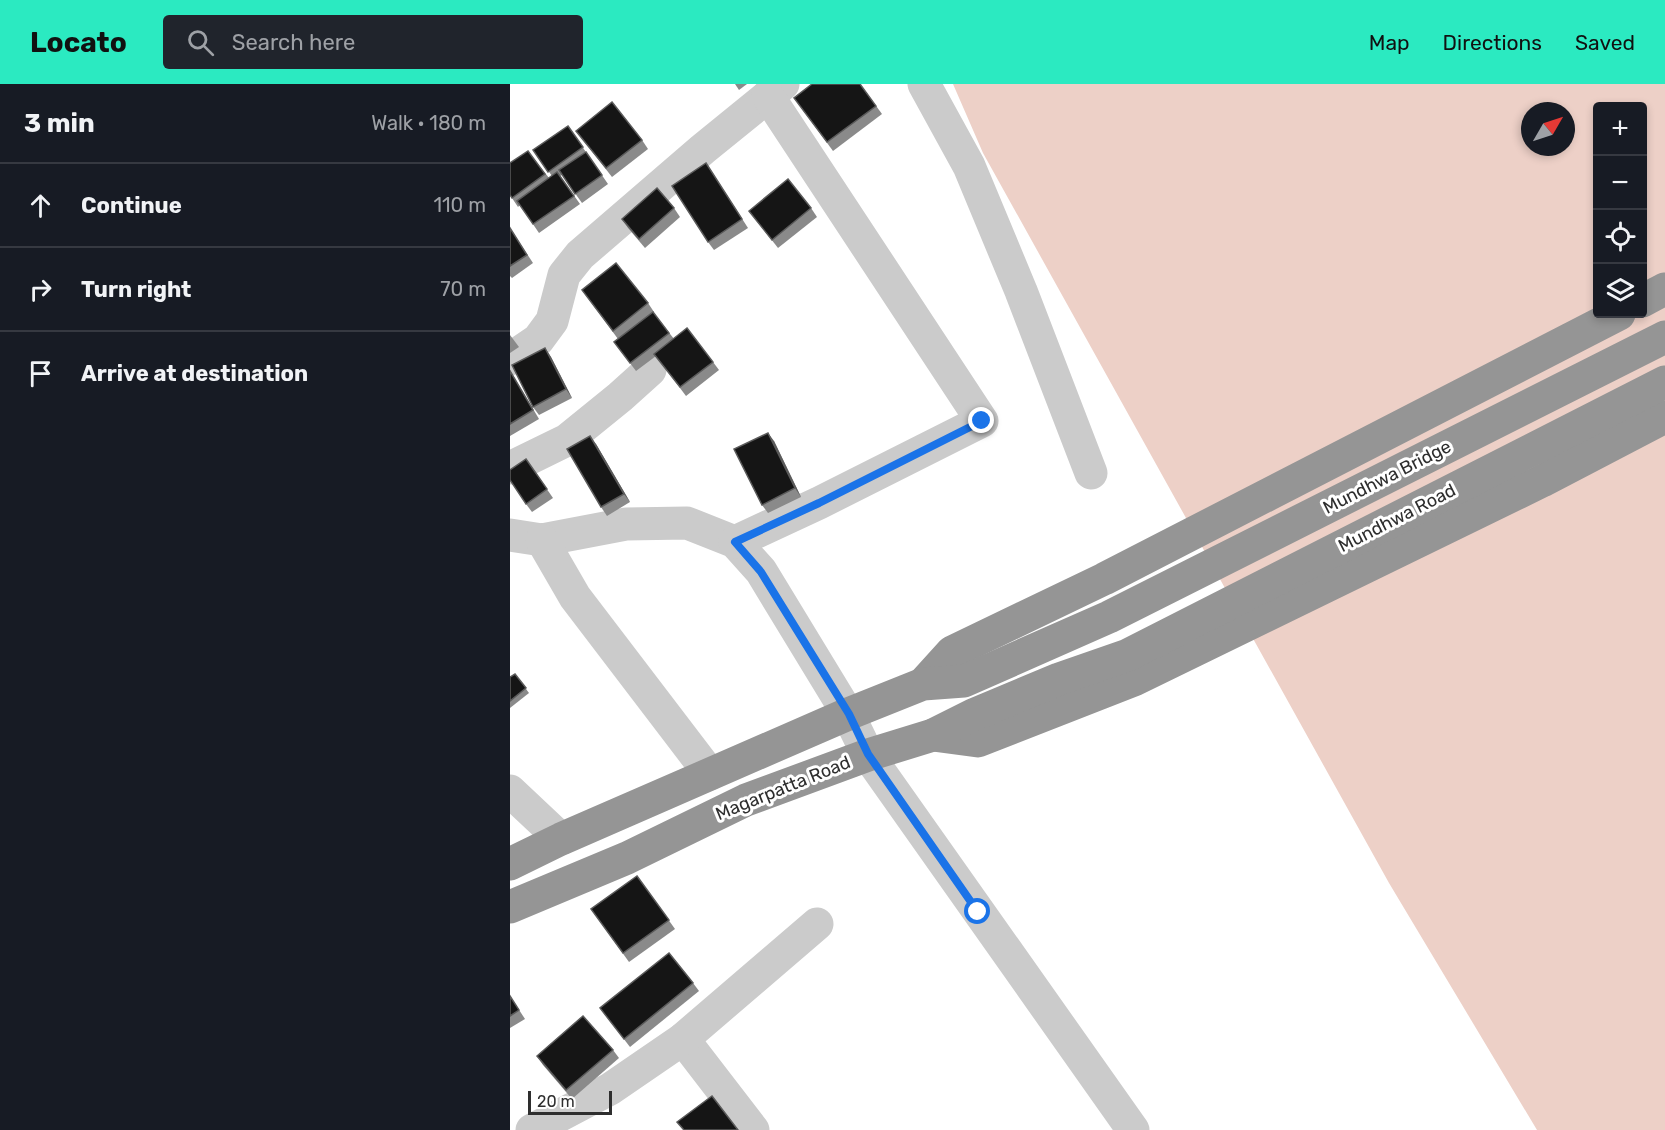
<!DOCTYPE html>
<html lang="en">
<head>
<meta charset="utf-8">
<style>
	:root { --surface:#171b24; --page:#20242c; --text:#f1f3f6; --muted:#9ea1a6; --line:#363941; --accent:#2beac1 }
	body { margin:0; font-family:Rubik,sans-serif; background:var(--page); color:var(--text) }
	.controls { position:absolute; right:18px; top:18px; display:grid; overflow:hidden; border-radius:6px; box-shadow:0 3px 9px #0003 }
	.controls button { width:54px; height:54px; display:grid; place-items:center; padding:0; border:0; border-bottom:2px solid var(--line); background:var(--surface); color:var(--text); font:30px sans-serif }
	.compass { position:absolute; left:1011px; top:18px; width:54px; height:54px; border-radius:50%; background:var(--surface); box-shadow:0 3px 9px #0003; rotate:51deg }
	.scale { position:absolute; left:18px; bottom:15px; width:84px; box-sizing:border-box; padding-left:6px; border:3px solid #2e2e2e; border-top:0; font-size:16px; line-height:21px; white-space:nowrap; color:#2e2e2e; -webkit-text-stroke:4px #fff; paint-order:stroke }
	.stop { position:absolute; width:18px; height:18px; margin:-14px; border:4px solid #1a73e8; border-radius:50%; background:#fff }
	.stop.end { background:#1a73e8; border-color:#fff; box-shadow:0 2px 6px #0008 }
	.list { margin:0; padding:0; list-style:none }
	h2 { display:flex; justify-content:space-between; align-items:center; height:78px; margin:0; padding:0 24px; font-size:26px }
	h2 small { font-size:20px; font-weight:400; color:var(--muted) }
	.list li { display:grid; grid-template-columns:39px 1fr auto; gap:18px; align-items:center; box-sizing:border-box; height:84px; padding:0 24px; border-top:2px solid var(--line) }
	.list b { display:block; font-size:22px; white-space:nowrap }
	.list em { font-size:20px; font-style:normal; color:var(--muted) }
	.icon { flex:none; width:33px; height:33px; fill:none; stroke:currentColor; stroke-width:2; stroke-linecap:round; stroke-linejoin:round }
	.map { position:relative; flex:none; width:1155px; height:1046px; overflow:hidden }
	header { display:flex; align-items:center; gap:36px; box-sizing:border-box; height:84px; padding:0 30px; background:var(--accent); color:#111 }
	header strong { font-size:28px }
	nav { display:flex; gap:33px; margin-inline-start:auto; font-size:21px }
	.search { width:420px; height:54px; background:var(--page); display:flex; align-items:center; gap:15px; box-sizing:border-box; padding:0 21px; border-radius:6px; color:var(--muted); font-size:22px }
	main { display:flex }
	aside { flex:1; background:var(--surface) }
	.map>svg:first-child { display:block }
</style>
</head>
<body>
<header>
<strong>Locato</strong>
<div class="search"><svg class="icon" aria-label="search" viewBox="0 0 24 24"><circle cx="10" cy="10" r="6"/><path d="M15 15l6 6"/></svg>Search here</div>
<nav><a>Map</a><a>Directions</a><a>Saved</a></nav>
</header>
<main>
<aside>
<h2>3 min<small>Walk · 180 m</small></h2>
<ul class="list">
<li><svg class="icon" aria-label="ahead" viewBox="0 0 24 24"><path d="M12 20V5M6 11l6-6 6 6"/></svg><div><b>Continue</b></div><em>110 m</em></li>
<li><svg class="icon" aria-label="right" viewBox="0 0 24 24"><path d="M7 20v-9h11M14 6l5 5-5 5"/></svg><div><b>Turn right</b></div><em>70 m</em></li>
<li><svg class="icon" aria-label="arrive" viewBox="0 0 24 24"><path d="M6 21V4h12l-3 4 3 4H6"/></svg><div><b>Arrive at destination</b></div></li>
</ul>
</aside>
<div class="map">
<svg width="1155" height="1046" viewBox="0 0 1155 1046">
	<rect width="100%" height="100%" fill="#fff"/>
	<path fill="#edd0c7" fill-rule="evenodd" d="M443,0h712v1046h-128l-148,-247 -406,-730zM1088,22h44v208h-44zM1020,27h36v36h-36z"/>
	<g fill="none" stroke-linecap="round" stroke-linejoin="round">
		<g stroke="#cbcbcb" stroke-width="33">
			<path d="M414,0l45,82 52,125 70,182"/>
			<path d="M0,275l28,-19 14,-19 12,-46 16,-20 123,-106 80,-65"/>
			<path d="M0,384l57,-28 53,-43 30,-27"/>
			<path d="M0,451l32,5 84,-16 61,-1 48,19 26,29 87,143 20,41 265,375"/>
			<path d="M32,456l33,57 135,177"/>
			<path d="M225,458l84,-39 163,-82 -214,-325"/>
			<path d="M0,707l51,48"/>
			<path d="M173,955l70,91"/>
			<path d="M22,1046l78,-41 73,-50 134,-115"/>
		</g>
		<g stroke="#959595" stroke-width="33">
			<path d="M1132,217l23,-12"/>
			<path d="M413,600l29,-32 152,-73 515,-265"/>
			<path d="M423,651l45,6 156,-61 408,-199 123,-64"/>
			<path d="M0,780l51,-25 287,-125 75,-30 41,-3 145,-64 556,-280"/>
			<path d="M0,823l117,-49 119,-58 122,-45 65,-20 40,-20 86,-36 69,-24 537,-273"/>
		</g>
	</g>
	<g fill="#8a8a8a">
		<path d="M225,0h12l-8,6z"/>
		<path d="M350,0l22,30 -49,37 -33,-45z"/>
		<path d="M58,42l40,58 -26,19 -20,-28 -2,1 20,28 -41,29 -19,-28 -2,2 -8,-12 18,-44 21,27 3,-2 -19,-26z"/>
		<path d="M66,47l66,9 6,9 -36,28z"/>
		<path d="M202,88l36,56 -34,22 -6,-8z"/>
		<path d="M164,124l6,9 -35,31 -17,-20 -6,-9z"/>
		<path d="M301,124l6,9 -39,31 -29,-37z"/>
		<path d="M0,144l23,35 -21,15 -2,-2z"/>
		<path d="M72,206l66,13 6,9h-1l21,27 39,23 6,8 -33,26 -30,-40 -20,15 -22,-29 4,-3z"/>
		<path d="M0,251l9,12 -9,6z"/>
		<path d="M35,264l6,9 21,41 -33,17 -6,-8z"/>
		<path d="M0,286l29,49 -29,17z"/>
		<path d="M264,357l27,56 -33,16 -6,-8z"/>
		<path d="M86,360l34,58 -23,14 -6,-9z"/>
		<path d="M16,375l27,39 -21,14 -6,-8z"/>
		<path d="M5,590l14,19 -19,15v-31z"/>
		<path d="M127,792l38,53 -46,33 -38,-53z"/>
		<path d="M183,899l6,8 -69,56 -30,-39z"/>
		<path d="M0,912l15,23 -15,9z"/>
		<path d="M103,966l6,8 -47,41 -29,-34 -6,-9z"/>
	</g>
	<g fill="#5b5b5b">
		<path d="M35,264l6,9 21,41 -6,-9z"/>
		<path d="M258,349l6,8 27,56 -6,-9z"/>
		<path d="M80,352l6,8 34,58 -6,-8z"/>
	</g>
	<g fill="#151515" stroke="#5b5b5b" stroke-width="1.5">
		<path d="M302,0h48l16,22 -49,36 -33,-44z"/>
		<path d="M102,18l30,38 -36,28 -30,-37z"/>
		<path d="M58,42l15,21 -35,25 -15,-22z"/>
		<path d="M18,67l17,23 -33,24 -2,-3v-32z"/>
		<path d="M76,68l16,23 -27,19 -16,-24z"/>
		<path d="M196,79l36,56 -34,23 -36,-56z"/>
		<path d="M47,88l17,24 -41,28 -16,-23z"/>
		<path d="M278,95l23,29 -39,32 -23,-29z"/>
		<path d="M147,104l17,20 -35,31 -17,-20z"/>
		<path d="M0,144l17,27 -17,11z"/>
		<path d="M106,179l32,40 -35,28 -31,-41z"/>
		<path d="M143,228l16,21 -39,30 -16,-21z"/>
		<path d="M177,244l26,34 -33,25 -26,-33z"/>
		<path d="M35,264l21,41 -33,18 -21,-42z"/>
		<path d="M0,287l23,39 -23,14z"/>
		<path d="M258,349l27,55 -33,17 -28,-56z"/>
		<path d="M80,352l34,58 -23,13 -34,-58z"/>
		<path d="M16,375l21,30 -21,15 -16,-24v-10z"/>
		<path d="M5,590l11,14 -16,13v-24z"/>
		<path d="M127,792l32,44 -46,33 -32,-44z"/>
		<path d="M159,869l24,30 -69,56 -24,-31z"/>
		<path d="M0,912l9,14 -9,6z"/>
		<path d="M73,932l30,34 -47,40 -29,-34z"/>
		<path d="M202,1012l26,34h-54l-7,-8z"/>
	</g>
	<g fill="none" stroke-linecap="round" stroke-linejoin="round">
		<path stroke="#1a73e8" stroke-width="8" d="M468,828l-110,-158 -19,-40 -88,-142 -26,-30 84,-39 163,-82"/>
	</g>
	<g text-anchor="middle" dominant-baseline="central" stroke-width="6" stroke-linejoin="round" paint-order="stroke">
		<g font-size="18" fill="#2e2e2e" stroke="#fff">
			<text transform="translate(877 393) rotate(-27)">Mundhwa Bridge</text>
			<text transform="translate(887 434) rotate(-27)">Mundhwa Road</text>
			<text transform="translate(273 704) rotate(-22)">Magarpatta Road</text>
		</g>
	</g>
</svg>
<div class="controls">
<button>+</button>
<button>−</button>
<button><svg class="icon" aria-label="locate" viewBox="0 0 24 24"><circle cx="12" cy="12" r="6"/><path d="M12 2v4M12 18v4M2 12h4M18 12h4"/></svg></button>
<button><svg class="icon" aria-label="layers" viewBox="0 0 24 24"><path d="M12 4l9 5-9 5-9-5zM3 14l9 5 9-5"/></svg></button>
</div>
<svg class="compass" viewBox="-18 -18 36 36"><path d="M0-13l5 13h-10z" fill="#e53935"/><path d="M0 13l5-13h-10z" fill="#9ea1a6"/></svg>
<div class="scale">20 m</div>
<div class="stop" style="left:468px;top:828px"></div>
<div class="stop end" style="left:472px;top:337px"></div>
</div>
</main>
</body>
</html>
